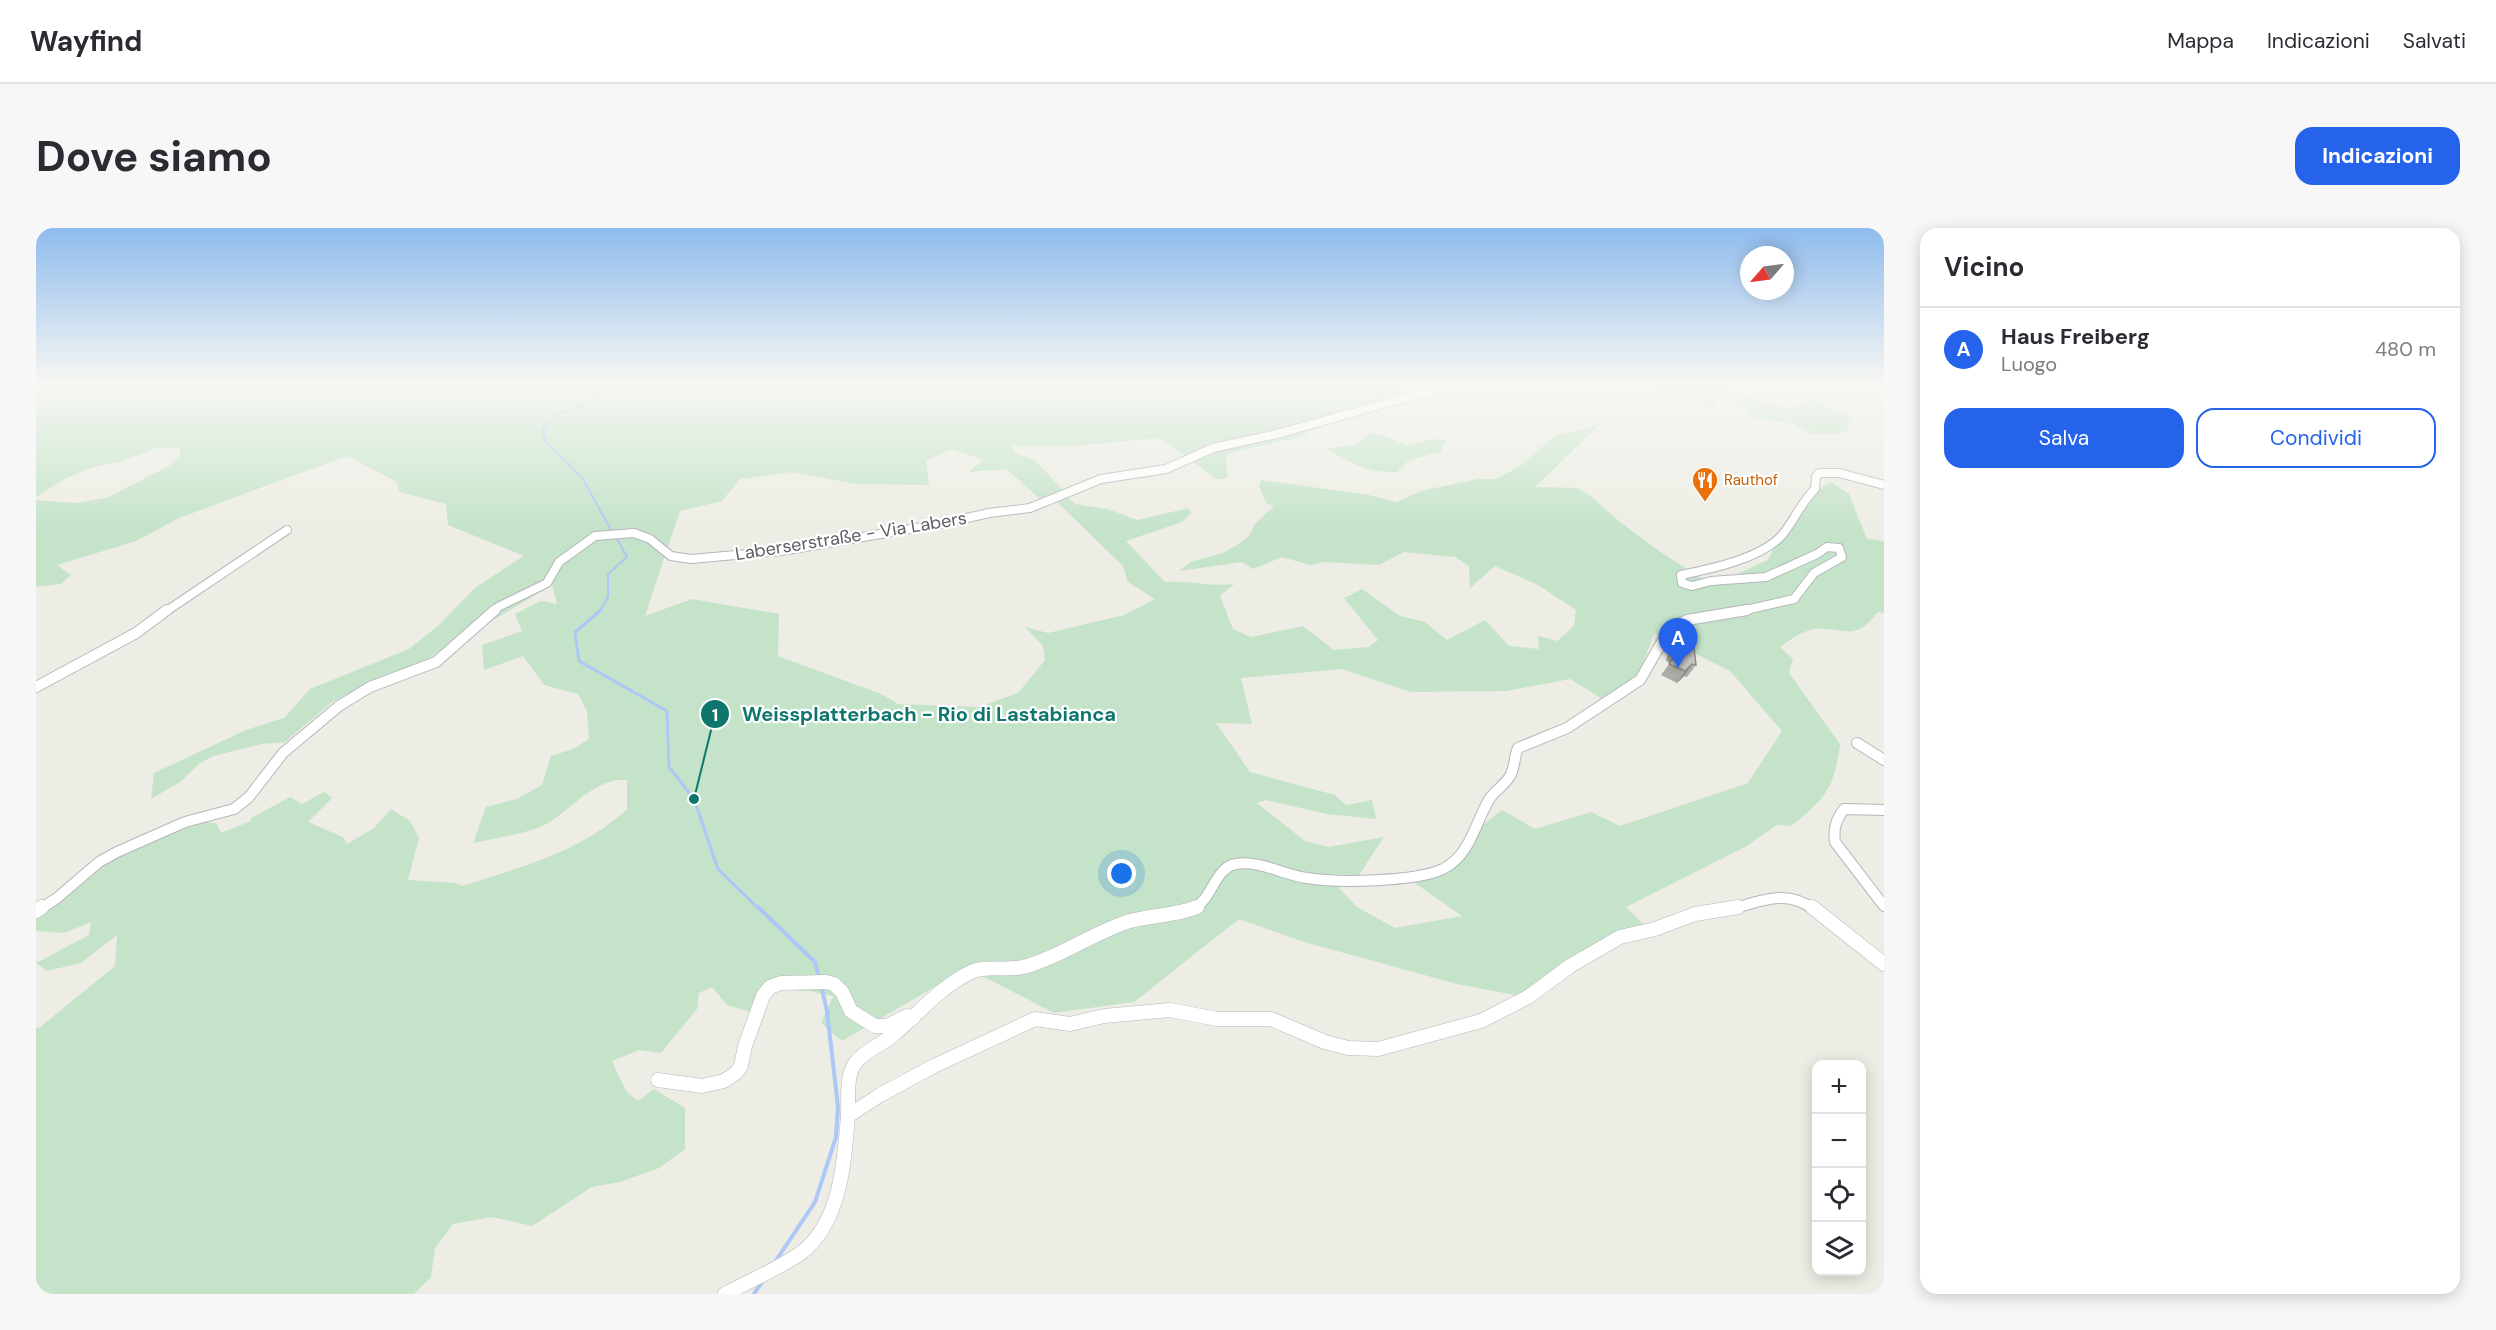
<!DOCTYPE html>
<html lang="it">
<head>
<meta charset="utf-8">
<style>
	:root { --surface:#fff; --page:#f7f7f7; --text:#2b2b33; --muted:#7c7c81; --line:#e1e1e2; --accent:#2563eb }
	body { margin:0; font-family:"DM Sans",sans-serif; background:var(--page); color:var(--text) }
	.controls { position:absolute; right:18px; bottom:18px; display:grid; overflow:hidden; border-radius:12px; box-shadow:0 3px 15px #0003 }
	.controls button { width:54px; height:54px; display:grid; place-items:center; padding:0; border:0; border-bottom:2px solid var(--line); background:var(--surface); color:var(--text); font:30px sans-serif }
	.compass { position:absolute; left:1704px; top:18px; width:54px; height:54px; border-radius:50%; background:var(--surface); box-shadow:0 3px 15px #0003; rotate:242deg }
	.you { position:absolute; left:1086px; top:646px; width:21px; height:21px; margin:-15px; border:4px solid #fff; border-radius:50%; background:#1a73e8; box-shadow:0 0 0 9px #1a73e833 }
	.badge { display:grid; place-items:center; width:39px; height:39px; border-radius:50%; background:var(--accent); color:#fff; font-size:20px; font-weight:700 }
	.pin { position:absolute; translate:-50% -50px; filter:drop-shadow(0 2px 3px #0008) }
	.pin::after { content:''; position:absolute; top:32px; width:21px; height:18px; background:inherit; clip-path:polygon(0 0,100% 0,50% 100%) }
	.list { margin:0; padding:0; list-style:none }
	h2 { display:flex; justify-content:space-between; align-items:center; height:78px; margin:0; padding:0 24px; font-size:26px }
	h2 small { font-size:20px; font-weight:400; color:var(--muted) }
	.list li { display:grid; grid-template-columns:39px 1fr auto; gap:18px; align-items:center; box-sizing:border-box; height:84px; padding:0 24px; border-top:2px solid var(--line) }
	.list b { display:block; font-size:22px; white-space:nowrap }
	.list p { margin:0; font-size:20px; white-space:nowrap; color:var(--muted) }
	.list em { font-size:20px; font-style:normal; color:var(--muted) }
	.actions { display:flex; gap:12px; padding:18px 24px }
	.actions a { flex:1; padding:14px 0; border:2px solid var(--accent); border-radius:18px; text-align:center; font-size:21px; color:var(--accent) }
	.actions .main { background:var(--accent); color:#fff }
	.icon { flex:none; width:33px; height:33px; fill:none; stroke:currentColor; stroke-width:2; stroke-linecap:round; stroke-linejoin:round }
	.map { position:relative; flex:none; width:1848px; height:1066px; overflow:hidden; border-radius:18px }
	header { display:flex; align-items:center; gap:36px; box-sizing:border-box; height:84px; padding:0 30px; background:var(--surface); border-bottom:2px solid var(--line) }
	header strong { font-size:28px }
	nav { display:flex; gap:33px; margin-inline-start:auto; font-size:21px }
	.intro { display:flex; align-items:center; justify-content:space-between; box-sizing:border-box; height:144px; padding:0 36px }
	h1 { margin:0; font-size:42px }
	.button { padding:15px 27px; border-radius:18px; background:var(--accent); color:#fff; font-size:21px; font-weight:700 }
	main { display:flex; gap:36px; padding:0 36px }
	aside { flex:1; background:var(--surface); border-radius:18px; box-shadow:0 3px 15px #0003 }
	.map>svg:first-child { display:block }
</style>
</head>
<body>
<header>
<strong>Wayfind</strong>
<nav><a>Mappa</a><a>Indicazioni</a><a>Salvati</a></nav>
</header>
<div class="intro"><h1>Dove siamo</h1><a class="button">Indicazioni</a></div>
<main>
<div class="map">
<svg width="1848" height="1066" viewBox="0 0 1848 1066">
	<rect width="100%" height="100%" fill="#edede5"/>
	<g fill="#c4e3c9" fill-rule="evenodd">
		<path d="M0,155h1376l-9,6v5l-71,22 -33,7 8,12 -81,19 1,24 -10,1 -57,-41 -85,8h-64l7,8 17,6 40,44 33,5 29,11 52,-12 2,5 -9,9 -56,19 39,41c24,-2 46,5 69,2l-14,12 13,33 18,8 52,-11 31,24 35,-3 9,-7 -34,-42 18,-9 38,27 25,6 22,18 38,-20 24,26 30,3 -1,-13 19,5 17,-15 2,-16 -38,-25 -43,-19 -25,22 -1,-22 -14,-9 -51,-5 -25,13 -55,-3 -14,3 -28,-8 -29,12 -11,-7 -63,9 12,-9 32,-9 14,-8 12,-9 6,-12 19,-18 -8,-3 -7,-17 2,-6 108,15 28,7 24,-11 57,-12h18l24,-13 35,-30 45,-12 -65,63 42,1 14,8 29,26 39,29 53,34 56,-25c10,-25 39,-68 63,-78l18,12 18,45 17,2v72l-6,-1c-25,32 -33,14 -64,17 -11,2 -25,11 -34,18l13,12 -4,14 51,71c-6,45 -14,54 -49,82l-14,-1 -32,22 -119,60 18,18 -124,71 -63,-12 -153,-42 -65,-23 -105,83 -80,11 -87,-45 -125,73 -21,-18 12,-27 -24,-5h-10l-20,-16 -29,37 -23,-7 -15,-18 -13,6 -2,16 -36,44 -22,-3 -27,11 14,30 12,10 16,-12 31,19v41l-26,19 -39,14 -28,5 -60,39 -40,-9 -39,7 -18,24 -4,29 -17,17h-378v-267l3,1 76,-62 2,-31 -36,28 -34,8 -11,-8 53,-28 2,-13 -27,11 -28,-2v-26l19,-11 32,-26 115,-46 14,1 5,10 30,-12v-3l39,-21 12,7 22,-12 8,6 -24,24 35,15 4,7 27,-16 17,-19 19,12 9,17 -11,42 47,3 8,3c60,-20 116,-33 164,-77v-29c-31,-3 -56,30 -81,44 -15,9 -55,15 -73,19l13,-36 31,-8 25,-14 9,-29 22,-7 16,-10 -2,-28 -9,-17 -34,-9 -21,-29 -39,14 -2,-25 40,-14 -7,-17 26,-13 16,3 -5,-19 -57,34 -18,-1 -24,23 -32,23 -43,14 -46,24 -47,40 -23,2 -49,12 -14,8 -19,18 -29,17 3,-26 92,-43 38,-12 26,-29 99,-40 30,-24 37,-38 48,-31 -76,-31 -2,-21 -47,-12 -2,-10 -50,-26 -168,62 -43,23 -79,24 14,10 -10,9 -25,3v-87l40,3 30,-5 63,-32 11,-11v-6l-21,-2 -37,14 -32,7 -26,11 -28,18zM916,221l32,11 -16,12 39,-3 34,31 16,2 66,64 5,16 27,17 -31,16 -76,18 -23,-6 18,19 2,14 -26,32 -39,15 -82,-3 -17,-10 -103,-38 1,-42 -87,-15 -47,17 35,-105 42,-10 18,-22 52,-7 64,12 73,1 -3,-24zM1618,405l76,38 52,60 -34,52 -128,43 -29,-14 -56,17 -33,-19 -26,20 -32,41 -35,8 53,37 -67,12 -38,-21 -31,-33 33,1 25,-38 -55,10 -24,-6 -48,-38 9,-3 61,14 49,5 -4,-19 -26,5 -11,-10 -85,-23 -34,-49 36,1 -11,-46 101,-9 69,23 95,-1 64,-12 34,21 36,-28z"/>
		<path d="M1580,155h103l40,18 31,7 22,-8 41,18 -7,15 -33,1 -20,-10 -41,-7 -22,-18 -15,-3 -2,14 -25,-16z"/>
		<path d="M1336,205l10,2 24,10 27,-6 14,1 -7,12 -31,8 -12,12c-24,2 -49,-9 -69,-23l26,-4z"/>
	</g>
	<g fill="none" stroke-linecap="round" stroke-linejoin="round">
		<g stroke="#abc8f7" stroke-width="2">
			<path d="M558,155l4,10 -7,9 -30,11 -18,16 2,11 38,39 29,53"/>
			<path d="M563,384l9,-15v-23l19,-17 -11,-20"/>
		</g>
		<path stroke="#abc8f7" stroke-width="3" d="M565,382l-26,22 4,29 88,50 2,56 25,32 24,70 41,40"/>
		<g stroke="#abc8f7" stroke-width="4">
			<path d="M722,679l57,55 4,17"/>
			<path d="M739,1034l40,-60 21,-65 2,-30 -11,-96 -6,-26"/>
			<path d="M718,1066l9,-14"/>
		</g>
		<g stroke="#b5b6ba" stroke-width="10">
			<g id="street-far2">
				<path d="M1387,164h7l13,-9"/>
				<path d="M129,384l122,-82"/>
				<path d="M457,384l5,-5 49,-24 12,-21 36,-26 39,-3 16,6 21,17 20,3 90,-8 164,-28 44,-10 41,-5 71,-29 65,-10 47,-21 68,-15 134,-38 17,-12"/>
				<path d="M1701,384l57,-13 20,-26 28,-16 -3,-9 -12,-1 -10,7 -51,23 -55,4 -19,5 -10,-3 -1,-8c30,-6 82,-17 102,-41 12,-15 17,-30 32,-45l1,-12 3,-4h20l45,12"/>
			</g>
		</g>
		<g stroke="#b5b6ba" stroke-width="12">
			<g id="street-far1">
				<path d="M0,459l100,-54 31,-23"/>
				<path d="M1821,515l27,17"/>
				<path d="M1848,582l-40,-1c-8,11 -11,20 -9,33l49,64"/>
				<path d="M4,681l17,-11 42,-36 18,-10 68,-30 49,-13 15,-12 34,-44 56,-47 31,-19 66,-25 59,-52"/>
				<path d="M1157,681c19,-9 22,-42 43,-45 25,-4 47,11 71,14 30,5 108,4 136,-9 28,-14 32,-47 47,-71 5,-8 17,-14 21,-24 4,-8 3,-17 7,-26l49,-20 73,-48 30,-52 17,-8 60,-10"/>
				<path d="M1696,681c29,-8 55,-20 81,0"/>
			</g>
		</g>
		<g stroke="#b5b6ba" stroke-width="15">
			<g id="street">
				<path d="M1776,679l72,57"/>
				<path d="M0,683l6,-4"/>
				<path d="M622,852l44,6 22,-5 12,-8 5,-7 4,-20 18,-50 7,-9 11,-4 45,-1 8,2 8,8 9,19 24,15h12l20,-10 6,2"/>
				<path d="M812,888l32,-21 54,-29 101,-47 35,5 34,-8 66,-6 47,9h54l54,23 23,6 30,1 103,-28 47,-24 42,-31 50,-29 35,-8 40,-15 43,-7"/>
				<path d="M689,1066c24,-13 53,-25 76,-41 40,-31 43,-90 47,-137 1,-16 -3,-40 8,-54 8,-11 25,-17 36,-26 25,-21 47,-48 77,-63 17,-9 39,-1 58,-7 36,-10 67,-34 103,-45 22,-6 45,-5 67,-14"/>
			</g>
		</g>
		<use href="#street-far2" stroke="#fff" stroke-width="8"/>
		<use href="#street-far1" stroke="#fff" stroke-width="10"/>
		<use href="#street" stroke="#fff" stroke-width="14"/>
	</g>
	<path fill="#adaba7" d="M1640,413l20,24 -9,12 -3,-1 -7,7 -16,-8 9,-12 -4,-2 2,-8z"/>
	<path fill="#8d8b88" d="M1656,436l-8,12 -7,7 8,-12z"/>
	<path fill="#c9c7c2" stroke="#8d8b88" stroke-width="1.5" d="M1640,413l18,7 2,17 -4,-1 -7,7 -16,-7 9,-13 -4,-2z"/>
	<linearGradient id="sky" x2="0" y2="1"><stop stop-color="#8fbcee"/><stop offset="0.51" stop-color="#f7f7f3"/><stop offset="1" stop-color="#f7f7f3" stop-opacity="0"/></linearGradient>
	<rect width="1848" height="304" fill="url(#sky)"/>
	<defs>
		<g id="restaurant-pin" transform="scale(1.35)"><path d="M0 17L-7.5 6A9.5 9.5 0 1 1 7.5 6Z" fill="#e8710a" stroke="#fff"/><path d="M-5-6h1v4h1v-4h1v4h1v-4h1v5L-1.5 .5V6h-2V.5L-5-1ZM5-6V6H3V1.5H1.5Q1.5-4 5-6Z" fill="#fff"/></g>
	</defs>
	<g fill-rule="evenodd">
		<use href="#restaurant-pin" x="1669" y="252"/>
	</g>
	<g text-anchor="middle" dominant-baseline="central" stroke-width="4.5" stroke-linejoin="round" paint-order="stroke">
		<g font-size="15" fill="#c56008" stroke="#fff" text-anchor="start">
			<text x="1688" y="252">Rauthof</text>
		</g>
		<g font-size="18" fill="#5c5e64" stroke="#fff">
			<text transform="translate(815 308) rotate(-9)">Laberserstraße - Via Labers</text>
		</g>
	</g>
	<path fill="none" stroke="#0f766e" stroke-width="2" d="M658 571L679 486"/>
	<g fill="#0f766e" stroke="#fff" stroke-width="2">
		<circle cx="658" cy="571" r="6"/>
		<circle cx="679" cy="486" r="15"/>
	</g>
	<g font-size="18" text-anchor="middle" font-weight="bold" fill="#fff">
		<text x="679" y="493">1</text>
	</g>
	<g font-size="20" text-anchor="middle" font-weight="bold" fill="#0f766e" stroke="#fff" stroke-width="4.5" stroke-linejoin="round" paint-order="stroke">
		<text x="893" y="493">Weissplatterbach - Rio di Lastabianca</text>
	</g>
</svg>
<div class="controls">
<button>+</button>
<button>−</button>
<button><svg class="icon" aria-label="locate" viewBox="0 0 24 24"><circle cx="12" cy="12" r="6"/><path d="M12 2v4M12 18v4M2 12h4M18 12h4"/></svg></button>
<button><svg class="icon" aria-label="layers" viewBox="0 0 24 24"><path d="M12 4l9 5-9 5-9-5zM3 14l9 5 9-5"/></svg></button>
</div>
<svg class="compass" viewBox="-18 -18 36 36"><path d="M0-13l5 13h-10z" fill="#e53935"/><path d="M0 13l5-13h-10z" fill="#7c7c81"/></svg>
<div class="you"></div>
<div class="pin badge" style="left:1642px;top:440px">A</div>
</div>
<aside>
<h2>Vicino<small></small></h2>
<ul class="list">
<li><span class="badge">A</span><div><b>Haus Freiberg</b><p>Luogo</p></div><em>480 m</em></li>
</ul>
<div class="actions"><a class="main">Salva</a><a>Condividi</a></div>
</aside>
</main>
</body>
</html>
